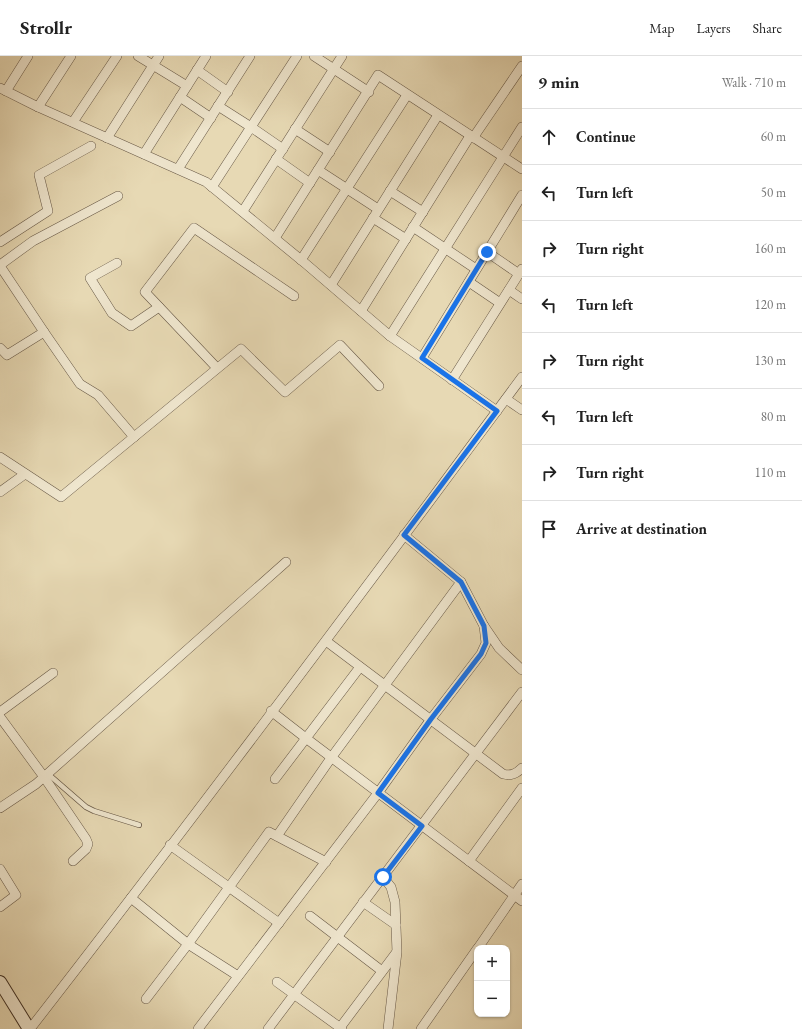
<!DOCTYPE html>
<html lang="en">
<head>
<meta charset="utf-8">
<style>
	:root { --surface:#fff; --page:#f2f2f2; --text:#222; --muted:#767676; --line:#e0e0e0 }
	body { margin:0; font-family:"EB Garamond",serif; background:var(--page); color:var(--text) }
	.controls { position:absolute; right:12px; bottom:12px; display:grid; overflow:hidden; border-radius:8px; box-shadow:0 1px 3px #0004 }
	.controls button { width:36px; height:36px; display:grid; place-items:center; padding:0; border:0; border-bottom:1px solid var(--line); background:var(--surface); color:var(--text); font:20px sans-serif }
	.stop { position:absolute; width:12px; height:12px; margin:-9px; border:3px solid #1a73e8; border-radius:50%; background:#fff }
	.stop.end { background:#1a73e8; border-color:#fff; box-shadow:0 1px 4px #0008 }
	.list { margin:0; padding:0; list-style:none }
	h2 { display:flex; justify-content:space-between; align-items:center; height:52px; margin:0; padding:0 16px; font-size:17px }
	h2 small { font-size:13px; font-weight:400; color:var(--muted) }
	.list li { display:grid; grid-template-columns:26px 1fr auto; gap:12px; align-items:center; box-sizing:border-box; height:56px; padding:0 16px; border-top:1px solid var(--line) }
	.list b { display:block; font-size:15px; white-space:nowrap }
	.list em { font-size:13px; font-style:normal; color:var(--muted) }
	.icon { flex:none; width:22px; height:22px; fill:none; stroke:currentColor; stroke-width:2; stroke-linecap:round; stroke-linejoin:round }
	.map { position:relative; flex:none; width:522px; height:973px; overflow:hidden }
	header { display:flex; align-items:center; gap:24px; box-sizing:border-box; height:56px; padding:0 20px; background:var(--surface); border-bottom:1px solid var(--line) }
	header strong { font-size:19px }
	nav { display:flex; gap:22px; margin-inline-start:auto; font-size:14px }
	main { display:flex }
	aside { flex:1; background:var(--surface) }
	.map>svg:first-child { display:block }
</style>
</head>
<body>
<header>
<strong>Strollr</strong>
<nav><a>Map</a><a>Layers</a><a>Share</a></nav>
</header>
<main>
<div class="map">
<svg width="522" height="973" viewBox="0 0 522 973">
	<rect width="100%" height="100%" fill="#e7d9b4"/>
	<filter id="stains"><feTurbulence type="fractalNoise" baseFrequency=".005" numOctaves="4"/><feColorMatrix values="0 0 0 0 .2 0 0 0 0 .09 0 0 0 0 .02 0 0 0 .5 -.17"/></filter>
	<radialGradient id="worn" r=".72"><stop offset=".6" stop-color="#630" stop-opacity="0"/><stop offset="1" stop-color="#630" stop-opacity=".3"/></radialGradient>
	<g fill="none" stroke-linecap="round" stroke-linejoin="round">
		<g stroke="#685947" stroke-width="6">
			<path id="service" d="M48,718l38,33 8,4 45,14"/>
		</g>
		<g stroke="#685947" stroke-width="10">
			<g id="minor">
				<path d="M138,0l49,30"/>
				<path d="M314,0l55,36"/>
				<path d="M197,14l31,22"/>
				<path d="M0,32l38,19 168,75 100,82 84,72 107,75"/>
				<path d="M6,35l22,-35"/>
				<path d="M180,41l31,21"/>
				<path d="M218,50l33,21 32,22"/>
				<path d="M38,51l33,-51"/>
				<path d="M73,66l44,-66"/>
				<path d="M295,73l35,23"/>
				<path d="M107,82l52,-82"/>
				<path d="M473,82l49,-72"/>
				<path d="M144,98l62,-98"/>
				<path d="M276,103l34,24"/>
				<path d="M178,113l72,-113"/>
				<path d="M318,114l60,39"/>
				<path d="M212,131l85,-131"/>
				<path d="M390,135l33,21"/>
				<path d="M243,155l99,-155"/>
				<path d="M373,162l33,21"/>
				<path d="M413,171l63,42"/>
				<path d="M275,182l103,-163 144,94"/>
				<path d="M0,186l48,-31 -9,-36 52,-29"/>
				<path d="M487,196l32,22"/>
				<path d="M301,204l106,-165"/>
				<path d="M117,207l-27,15 22,35 19,13 28,-19"/>
				<path d="M0,209l33,-24 85,-45"/>
				<path d="M0,210l44,66 -37,23 -7,-7"/>
				<path d="M469,226l31,21"/>
				<path d="M331,229l107,-170"/>
				<path d="M509,234l13,9"/>
				<path d="M361,255l109,-175"/>
				<path d="M44,276l36,52 18,11 36,42"/>
				<path d="M390,280l132,-209"/>
				<path d="M422,302l100,-163"/>
				<path d="M217,312l-72,-76 49,-64 100,68"/>
				<path d="M452,324l70,-111"/>
				<path d="M506,343l16,11"/>
				<path d="M0,401l61,40 180,-148 44,43 55,-47 39,41"/>
				<path d="M0,436l25,-18"/>
				<path d="M404,479l57,47 23,44 15,22 23,22"/>
				<path d="M326,585l177,133c8,2 13,0 19,-6"/>
				<path d="M271,655l36,28 215,162"/>
				<path d="M0,656l53,-39"/>
				<path d="M0,661l44,60 42,62 2,5 -2,5 -13,12"/>
				<path d="M275,723l85,-112"/>
				<path d="M0,752l36,-24 250,-222"/>
				<path d="M277,780l54,-78 130,-176"/>
				<path d="M170,789l109,78"/>
				<path d="M469,805l53,-73"/>
				<path d="M0,813l16,26 -16,12"/>
				<path d="M383,821l8,10 4,15 2,50 -9,77"/>
				<path d="M131,842l57,46 50,32"/>
				<path d="M363,846l33,23"/>
				<path d="M310,860l72,55"/>
				<path d="M478,892l44,-64"/>
				<path d="M277,926l65,47"/>
				<path d="M146,943l42,-55 81,-112 57,30"/>
				<path d="M30,973c167,-215 330,-433 492,-652"/>
				<path d="M198,973l180,-236 53,-74 50,-65 5,-11 -2,-17"/>
				<path d="M268,973l254,-337"/>
				<path d="M339,973l57,-76"/>
				<path d="M421,973l56,-80"/>
			</g>
		</g>
		<g stroke="#3d2e23" stroke-width="14">
			<path id="secondary" d="M0,926l29,47"/>
		</g>
		<use href="#service" stroke="#efe6ce" stroke-width="4.5"/>
		<use href="#minor" stroke="#efe6ce" stroke-width="9"/>
		<use href="#secondary" stroke="#efe6ce" stroke-width="12"/>
	</g>
	<g fill="none" stroke-linecap="round" stroke-linejoin="round">
		<path stroke="#1a73e8" stroke-width="5" d="M383,821l39,-51 -44,-33 53,-74 50,-65 5,-11 -2,-17 -23,-44 -57,-47 93,-124 -75,-53 65,-106"/>
	</g>
	<rect width="100%" height="100%" filter="url(#stains)"/>
	<rect width="100%" height="100%" fill="url(#worn)"/>
</svg>
<div class="controls">
<button>+</button>
<button>−</button>
</div>
<div class="stop" style="left:383px;top:821px"></div>
<div class="stop end" style="left:487px;top:196px"></div>
</div>
<aside>
<h2>9 min<small>Walk · 710 m</small></h2>
<ul class="list">
<li><svg class="icon" aria-label="ahead" viewBox="0 0 24 24"><path d="M12 20V5M6 11l6-6 6 6"/></svg><div><b>Continue</b></div><em>60 m</em></li>
<li><svg class="icon" aria-label="left" viewBox="0 0 24 24"><path d="M17 20v-9H6M10 6l-5 5 5 5"/></svg><div><b>Turn left</b></div><em>50 m</em></li>
<li><svg class="icon" aria-label="right" viewBox="0 0 24 24"><path d="M7 20v-9h11M14 6l5 5-5 5"/></svg><div><b>Turn right</b></div><em>160 m</em></li>
<li><svg class="icon" aria-label="left" viewBox="0 0 24 24"><path d="M17 20v-9H6M10 6l-5 5 5 5"/></svg><div><b>Turn left</b></div><em>120 m</em></li>
<li><svg class="icon" aria-label="right" viewBox="0 0 24 24"><path d="M7 20v-9h11M14 6l5 5-5 5"/></svg><div><b>Turn right</b></div><em>130 m</em></li>
<li><svg class="icon" aria-label="left" viewBox="0 0 24 24"><path d="M17 20v-9H6M10 6l-5 5 5 5"/></svg><div><b>Turn left</b></div><em>80 m</em></li>
<li><svg class="icon" aria-label="right" viewBox="0 0 24 24"><path d="M7 20v-9h11M14 6l5 5-5 5"/></svg><div><b>Turn right</b></div><em>110 m</em></li>
<li><svg class="icon" aria-label="arrive" viewBox="0 0 24 24"><path d="M6 21V4h12l-3 4 3 4H6"/></svg><div><b>Arrive at destination</b></div></li>
</ul>
</aside>
</main>
</body>
</html>
